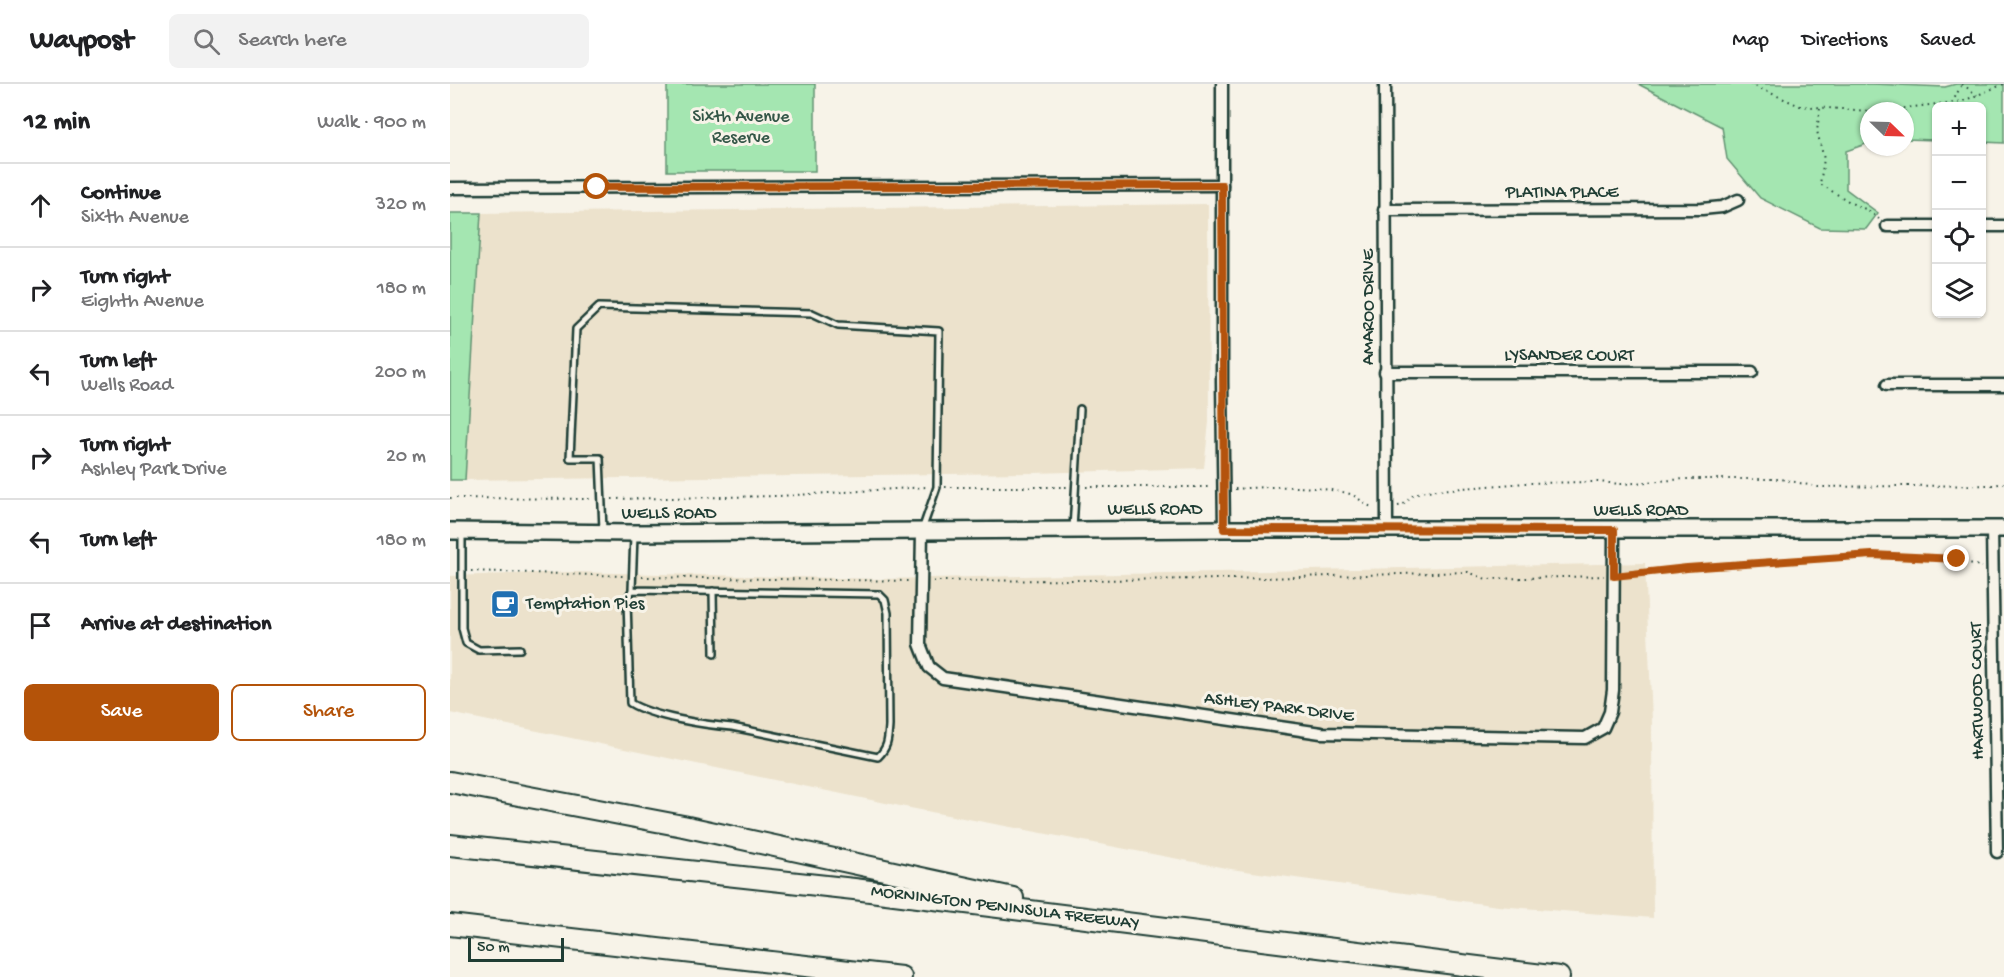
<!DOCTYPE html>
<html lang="en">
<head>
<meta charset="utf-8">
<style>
	:root { --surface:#fff; --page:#f2f2f2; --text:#202124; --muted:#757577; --line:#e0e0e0; --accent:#b45309 }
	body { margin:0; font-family:"Gochi Hand",sans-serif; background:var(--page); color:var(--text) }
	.controls { position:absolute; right:18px; top:18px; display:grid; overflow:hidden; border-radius:9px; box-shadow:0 2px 4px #0004 }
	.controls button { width:54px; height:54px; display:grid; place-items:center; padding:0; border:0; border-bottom:2px solid var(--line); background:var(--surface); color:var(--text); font:30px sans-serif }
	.compass { position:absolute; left:1410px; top:18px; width:54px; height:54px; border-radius:50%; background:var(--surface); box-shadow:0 2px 4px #0004; rotate:113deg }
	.scale { position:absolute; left:18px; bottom:15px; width:96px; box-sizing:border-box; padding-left:6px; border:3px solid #1f3d34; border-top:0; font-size:16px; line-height:21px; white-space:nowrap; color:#1f3d34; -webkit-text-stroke:4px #f7f3e8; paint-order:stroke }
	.stop { position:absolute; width:18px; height:18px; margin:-14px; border:4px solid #b45309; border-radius:50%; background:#fff }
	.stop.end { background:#b45309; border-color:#fff; box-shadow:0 2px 6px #0008 }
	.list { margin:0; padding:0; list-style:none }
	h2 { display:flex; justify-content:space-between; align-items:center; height:78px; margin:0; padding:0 24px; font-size:26px }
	h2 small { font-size:20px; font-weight:400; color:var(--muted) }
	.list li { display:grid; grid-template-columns:39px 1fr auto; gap:18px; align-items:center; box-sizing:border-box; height:84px; padding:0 24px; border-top:2px solid var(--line) }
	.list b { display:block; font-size:22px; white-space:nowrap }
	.list p { margin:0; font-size:20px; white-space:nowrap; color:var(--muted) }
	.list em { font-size:20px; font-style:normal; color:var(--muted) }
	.actions { display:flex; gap:12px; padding:18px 24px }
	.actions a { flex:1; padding:14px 0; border:2px solid var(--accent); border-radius:9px; text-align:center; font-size:21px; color:var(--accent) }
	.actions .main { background:var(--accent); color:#fff }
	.icon { flex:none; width:33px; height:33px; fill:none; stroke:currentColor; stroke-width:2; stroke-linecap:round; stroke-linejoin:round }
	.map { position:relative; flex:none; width:1554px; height:893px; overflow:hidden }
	header { display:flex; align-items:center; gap:36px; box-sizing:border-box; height:84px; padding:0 30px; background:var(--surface); border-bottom:2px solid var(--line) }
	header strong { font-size:28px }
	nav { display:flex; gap:33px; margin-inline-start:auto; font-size:21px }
	.search { width:420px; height:54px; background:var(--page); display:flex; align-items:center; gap:15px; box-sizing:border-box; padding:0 21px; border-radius:9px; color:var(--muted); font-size:22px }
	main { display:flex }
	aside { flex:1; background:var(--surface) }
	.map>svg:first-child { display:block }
</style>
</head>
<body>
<header>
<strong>Waypost</strong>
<div class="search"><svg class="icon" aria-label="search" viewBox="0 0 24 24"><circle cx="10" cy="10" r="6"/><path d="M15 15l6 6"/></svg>Search here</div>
<nav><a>Map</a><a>Directions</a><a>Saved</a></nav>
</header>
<main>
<aside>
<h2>12 min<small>Walk · 900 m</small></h2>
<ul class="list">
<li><svg class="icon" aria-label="ahead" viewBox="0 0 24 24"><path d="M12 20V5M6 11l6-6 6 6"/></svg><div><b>Continue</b><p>Sixth Avenue</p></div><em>320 m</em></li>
<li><svg class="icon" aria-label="right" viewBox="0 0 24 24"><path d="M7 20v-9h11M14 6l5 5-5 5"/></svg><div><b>Turn right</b><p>Eighth Avenue</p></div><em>180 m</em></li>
<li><svg class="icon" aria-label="left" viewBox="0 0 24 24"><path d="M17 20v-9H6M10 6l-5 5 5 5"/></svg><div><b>Turn left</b><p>Wells Road</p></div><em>200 m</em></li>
<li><svg class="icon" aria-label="right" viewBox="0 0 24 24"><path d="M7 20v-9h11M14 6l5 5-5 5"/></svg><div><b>Turn right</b><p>Ashley Park Drive</p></div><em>20 m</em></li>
<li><svg class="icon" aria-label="left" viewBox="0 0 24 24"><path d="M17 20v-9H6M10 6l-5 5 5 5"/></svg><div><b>Turn left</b></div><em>180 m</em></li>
<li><svg class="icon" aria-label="arrive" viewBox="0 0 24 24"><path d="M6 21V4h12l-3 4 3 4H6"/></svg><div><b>Arrive at destination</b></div></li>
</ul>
<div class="actions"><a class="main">Save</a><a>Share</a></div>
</aside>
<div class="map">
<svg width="1554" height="893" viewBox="0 0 1554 893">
	<rect width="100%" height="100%" fill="#f7f3e8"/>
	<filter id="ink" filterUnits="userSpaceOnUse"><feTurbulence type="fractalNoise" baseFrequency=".0167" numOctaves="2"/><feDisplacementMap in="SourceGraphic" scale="12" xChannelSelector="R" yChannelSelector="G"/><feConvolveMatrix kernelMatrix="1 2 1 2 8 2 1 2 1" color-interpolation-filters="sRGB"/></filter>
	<g filter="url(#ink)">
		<g fill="#ece2cc">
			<path d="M758,120l1,218 -5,46 -170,5 -569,7 16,-267z"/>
			<path d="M1195,479l7,157 1,198 -155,-12 -267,-37 -326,-62 -455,-94v-137l123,-4 308,7z"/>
		</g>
		<g fill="#a4e6b1" stroke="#629272" stroke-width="1.5">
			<rect x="217" y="0" width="148" height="87"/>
			<path d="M1188,0h235l72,3 11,-3h48v59l-22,-1v-36h-46v34l-31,-1v-28h-36v32l-23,8v38l32,24 -12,16 -46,-1 -60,-30 -33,-39 -5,-32z"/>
			<path d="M0,129h31l-16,267h-15z"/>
		</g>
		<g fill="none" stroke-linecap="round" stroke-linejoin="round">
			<g stroke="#1f3d34" stroke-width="10">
				<g id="service">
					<path d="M623,445l7,-120"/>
					<path d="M153,446l-3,-72h-30l6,-129 23,-22 213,6 26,12 101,6 -2,156 -15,43"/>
					<path d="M12,450v94l4,15 13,7 41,-1"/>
					<path d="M182,506l-5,10 3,103c23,14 75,22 102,24l146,30c10,-10 10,-17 11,-31l-1,-113 -3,-13 -6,-6 -247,-4 2,-55"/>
					<path d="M263,507l1,63"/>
				</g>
			</g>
			<g stroke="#1f3d34" stroke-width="15">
				<g id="minor">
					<path d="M772,0v298l2,147"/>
					<path d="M935,0l2,445"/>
					<path d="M0,104l772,-3"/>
					<path d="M934,126l318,-1 20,-2 16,-7"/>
					<path d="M1437,142h49"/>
					<path d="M1532,142h22"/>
					<path d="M935,288h367"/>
					<path d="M1437,301h117"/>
					<path d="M1542,445l5,323"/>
					<path d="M472,447l-2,113 9,23 14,11 378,55 264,5 18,-10 7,-16 3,-22 1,-160"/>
				</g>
			</g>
			<g stroke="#1f3d34" stroke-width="20">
				<path id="secondary" d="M0,447l184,2 590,-4h780"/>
			</g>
			<g stroke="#1f3d34" stroke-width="24">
				<g id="motorway">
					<path d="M0,698l233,44 330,72"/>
					<path d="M0,761l404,44 705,88"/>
					<path d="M0,841l451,52"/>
				</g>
			</g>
			<g stroke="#1f3d34" stroke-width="2" stroke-dasharray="1.5 4.5" stroke-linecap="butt">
				<path d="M1300,0l50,22 69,5"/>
				<path d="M1512,0l15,11"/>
				<path d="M1502,19l10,-19"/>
				<path d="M1370,25l-3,22 7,28 -4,25 35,21 13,5 11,9"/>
				<path d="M1430,27l83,-10 41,-17"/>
				<path d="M495,403h123"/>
				<path d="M636,403h126"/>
				<path d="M785,405c37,-3 76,-4 112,4 14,4 16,13 27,14"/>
				<path d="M0,414l144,1"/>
				<path d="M162,415l167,-3 148,-9"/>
				<path d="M948,422l5,-1 11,-11 11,-3 101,-8 71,-1 25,2 62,-5h97l37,8 176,-2 10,-2"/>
				<path d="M21,487l153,5"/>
				<path d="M1174,491l63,-7 185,-13 85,4 25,8"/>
				<path d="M192,493l267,4"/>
				<path d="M483,497l296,-2 239,-7 18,7 118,-3"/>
			</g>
			<use href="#service" stroke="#f7f3e8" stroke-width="5"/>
			<use href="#minor" stroke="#f7f3e8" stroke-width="10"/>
			<use href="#secondary" stroke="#f7f3e8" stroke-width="15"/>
			<use href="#motorway" stroke="#f7f3e8" stroke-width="20"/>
		</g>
	</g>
	<g fill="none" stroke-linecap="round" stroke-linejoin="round" filter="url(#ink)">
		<path stroke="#b45309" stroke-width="8" d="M147,103l625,-2 2,344 390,1v46l73,-8 185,-13 85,4"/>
	</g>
	<defs>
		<g id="cafe-square" transform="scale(1.5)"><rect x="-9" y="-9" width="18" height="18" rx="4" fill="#1f6fb2" stroke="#f7f3e8"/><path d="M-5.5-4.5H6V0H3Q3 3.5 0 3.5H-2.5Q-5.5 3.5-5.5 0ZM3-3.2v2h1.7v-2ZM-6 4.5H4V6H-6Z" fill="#fff"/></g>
	</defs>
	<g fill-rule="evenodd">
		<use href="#cafe-square" x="55" y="520"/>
	</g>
	<g text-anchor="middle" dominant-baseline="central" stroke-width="6" stroke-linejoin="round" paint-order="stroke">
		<g font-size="18" fill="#335647" stroke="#f7f3e8">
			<text x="291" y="33">Sixth Avenue<tspan x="291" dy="21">Reserve</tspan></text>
		</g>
		<g font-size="18" fill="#1f3d34" stroke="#f7f3e8">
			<text x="1112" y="109">PLATINA PLACE</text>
			<text transform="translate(919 223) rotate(-90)">AMAROO DRIVE</text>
			<text x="1119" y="272">LYSANDER COURT</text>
			<text x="705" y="426">WELLS ROAD</text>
			<text x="1191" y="427">WELLS ROAD</text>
			<text x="219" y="430">WELLS ROAD</text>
			<text transform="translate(1528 607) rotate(-91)">HARTWOOD COURT</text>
			<text transform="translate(829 624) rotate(7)">ASHLEY PARK DRIVE</text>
			<text transform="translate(555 824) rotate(7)">MORNINGTON PENINSULA FREEWAY</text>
		</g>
		<g font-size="18" fill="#1f3d34" stroke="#f7f3e8" text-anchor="start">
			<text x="76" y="520">Temptation Pies</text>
		</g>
	</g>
</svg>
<div class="controls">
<button>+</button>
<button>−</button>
<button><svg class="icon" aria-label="locate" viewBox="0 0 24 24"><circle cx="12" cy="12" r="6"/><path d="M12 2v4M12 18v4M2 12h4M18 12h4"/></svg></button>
<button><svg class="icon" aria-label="layers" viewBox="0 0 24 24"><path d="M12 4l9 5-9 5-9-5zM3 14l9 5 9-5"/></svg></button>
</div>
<svg class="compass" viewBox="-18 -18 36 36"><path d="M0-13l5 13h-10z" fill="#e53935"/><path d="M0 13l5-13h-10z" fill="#757577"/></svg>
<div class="scale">50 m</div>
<div class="stop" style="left:147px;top:103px"></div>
<div class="stop end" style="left:1507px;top:475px"></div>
</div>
</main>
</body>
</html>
